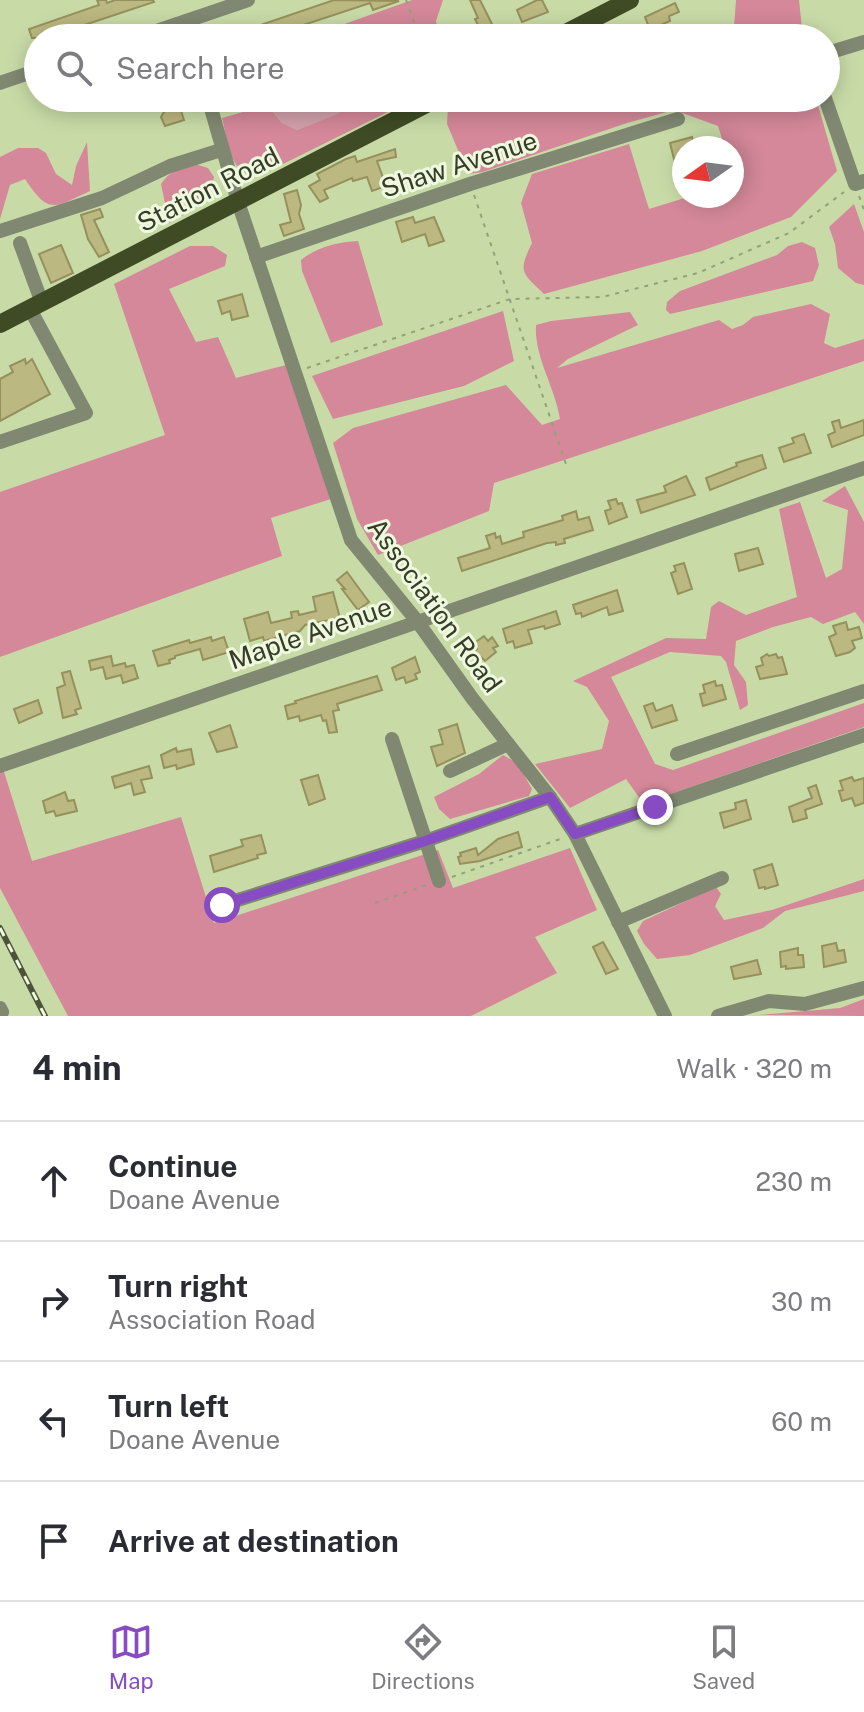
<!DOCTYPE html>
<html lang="en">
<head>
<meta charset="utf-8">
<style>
	:root { --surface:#fff; --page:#f2f2f3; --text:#2b2b33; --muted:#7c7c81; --line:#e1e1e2; --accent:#874cc2 }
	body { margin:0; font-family:"Public Sans",sans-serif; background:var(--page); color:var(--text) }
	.compass { position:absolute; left:672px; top:136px; width:72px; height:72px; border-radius:50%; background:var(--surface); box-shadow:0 4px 20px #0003; rotate:256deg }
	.stop { position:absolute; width:24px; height:24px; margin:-18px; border:6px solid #874cc2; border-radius:50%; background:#fff }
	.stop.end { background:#874cc2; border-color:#fff; box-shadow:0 2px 8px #0008 }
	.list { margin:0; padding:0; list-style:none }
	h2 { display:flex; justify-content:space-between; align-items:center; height:104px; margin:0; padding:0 32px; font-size:34px }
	h2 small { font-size:26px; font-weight:400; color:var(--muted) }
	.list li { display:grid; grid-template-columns:52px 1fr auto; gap:24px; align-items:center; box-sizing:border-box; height:120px; padding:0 32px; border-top:2px solid var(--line) }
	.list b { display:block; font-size:30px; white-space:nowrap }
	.list p { margin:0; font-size:26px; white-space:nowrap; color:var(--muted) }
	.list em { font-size:26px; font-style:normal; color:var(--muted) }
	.icon { flex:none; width:44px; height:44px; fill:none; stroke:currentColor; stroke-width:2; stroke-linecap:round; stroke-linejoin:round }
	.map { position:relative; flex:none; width:864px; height:1016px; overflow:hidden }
	.search { position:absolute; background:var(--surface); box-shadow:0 4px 20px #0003; left:24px; right:24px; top:24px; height:88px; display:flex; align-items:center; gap:20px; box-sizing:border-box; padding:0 28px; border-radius:44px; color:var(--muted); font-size:30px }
	.sheet { height:584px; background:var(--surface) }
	nav { display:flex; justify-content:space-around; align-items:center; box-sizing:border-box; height:112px; border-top:2px solid var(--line); background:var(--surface); font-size:22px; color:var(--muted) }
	nav a { display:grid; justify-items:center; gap:4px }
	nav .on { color:var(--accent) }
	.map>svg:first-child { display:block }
</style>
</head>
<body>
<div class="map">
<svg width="864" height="1016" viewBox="0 0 864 1016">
	<rect width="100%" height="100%" fill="#c8dba7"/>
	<path fill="#d1a0aa" d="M278,98h74l-11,15 -44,17 -15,-7 -15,-18z"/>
	<g fill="#d4889a">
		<path d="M412,0h31l-7,21 4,17h-135z"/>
		<path d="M736,0h63l4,38h-87l18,-11z"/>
		<path d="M352,98h64l-141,70c-6,2 -13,6 -19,7 -27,1 -29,-39 -34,-57l45,-13 15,18 15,7 43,-17z"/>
		<path d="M466,98h350l21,73 -46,46 -89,34 -158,43c-23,-22 -26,-22 -12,-51l-11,-40 11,-29 97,-30 20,65 42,-13h41v-13l4,-1 -4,-11v-23h-7l-7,-22 -44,-16 -47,13 -144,49 -15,2 -21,-50 1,-18z"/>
		<path d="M87,142l3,49c-37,17 -41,24 -65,-12l-15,6 -10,34v-62l18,-9h20l8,5 10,21 16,11 4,-19z"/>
		<path d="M195,164l13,4 6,9c-6,28 -22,33 -45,46l-8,-39c8,-12 20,-19 34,-20z"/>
		<path d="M854,204l10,28v53l-8,-2 -18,-15 -3,-24 -6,-17z"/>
		<path d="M358,241l25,84 -52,18 -29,-72 -1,-11c16,-13 37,-18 57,-19z"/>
		<path d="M802,242l13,6 4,17 -6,16 -143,33 -4,-4 1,-8 13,-11 97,-36 11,-9z"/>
		<path d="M190,246h23l14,9 -2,11 -56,23 27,53 22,-5 18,41 50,-13 45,134 -60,19 11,38 -282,101v-165l165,-57 -51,-151z"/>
		<path d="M811,304l19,10 -6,29 11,5 29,-9v22l-370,122 -5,28 -111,44 -21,-36 -24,-76 20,-15 153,-43 36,40 18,-6c-5,-32 -26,-62 -24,-94l15,-4 79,-9 8,13 -70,34 -11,9 162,-48 13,9 11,-4 10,-8z"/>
		<path d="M503,311l11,50 -50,25 -131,33 -21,-43z"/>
		<path d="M845,486l19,36v102l-9,-12 -32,12 -12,-7 -38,10 -37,14 -2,24 12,17 2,23 -8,5 -14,-48 -5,-6 -51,-4 -59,25 44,87 18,6 191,-67v24l-205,71 -18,2 -15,-21 -56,29 -35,-44 67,-15 7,-28 -22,-34 -14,-6 93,-43 40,1 5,-32 8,-6 27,14 51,-18 -18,-88 21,-7 26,76 16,-9 6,-59 -26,-9z"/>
		<path d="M503,755l14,8 15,26 -3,7 -79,23 -11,-10 -5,-12 45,-23z"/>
		<path d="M0,759l32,102 149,-44 33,106 224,-73 15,38 117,-40 27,62 -62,27 22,36 -86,43h-403l-68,-128z"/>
		<path d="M864,879v12l-79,20 -22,17 -73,27 -33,4 -13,-15 -7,-13 6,-10 73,-34 5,7 -6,12 9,14 48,-10z"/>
		<path d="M864,999v17l-106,-1 82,-7z"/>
	</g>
	<g fill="#bcb881" stroke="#96915c" stroke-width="2">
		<path d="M97,0h9l1,3 8,-3h38l1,2 -109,36h-13l-3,-9 70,-24z"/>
		<path d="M334,0l65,1 -26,9 -3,-7 -106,35h-16l-2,-8z"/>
		<path d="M470,0h10l19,38h-15l-9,-19 3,-1z"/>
		<path d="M537,0h5l6,12 -26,10 -5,-12z"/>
		<path d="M675,3l4,9 -10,4 1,5 -20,9 -5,-13z"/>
		<path d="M178,102l6,18 -19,6 -4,-9 4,-7 -1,-4z"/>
		<path d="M692,137l3,11h-11v13l-9,2 -5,-20z"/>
		<path d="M395,149l1,8 -19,4 9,25 -14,5 -5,-14 -14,4 -1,-3 -28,12 4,8 -8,4 -11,-16 11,-6 -3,-6 29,-15 9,-3 2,6z"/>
		<path d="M297,190l4,15 -2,9 5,15 -20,7 -4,-11 11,-3 -7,-28z"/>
		<path d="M100,209l3,8 -9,3 15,32 -10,5 -11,-18 -7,-24z"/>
		<path d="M413,217l2,6 19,-6 10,24 -15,5 -4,-12 -23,8 -6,-20z"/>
		<path d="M61,245l12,28 -22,10 -12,-29z"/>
		<path d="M242,294l6,22 -16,4 -2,-9 -8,3 -4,-13z"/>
		<path d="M25,359l1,5 6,-5 18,35 -50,27v-42l13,-7 -3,-6z"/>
		<path d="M839,420l2,8 23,-8v15l-32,12 -4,-12 7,-3 -3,-10z"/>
		<path d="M804,434l7,19 -27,9 -5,-14 15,-5 -2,-5z"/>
		<path d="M762,455l4,13 -56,22 -4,-12 31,-12 -1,-3z"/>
		<path d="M686,476l9,19 -54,18 -4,-13 29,-8 -2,-6z"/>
		<path d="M616,499l2,5 4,-1 5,14 -18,7 -4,-13 6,-2 -3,-8z"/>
		<path d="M576,511l2,9 11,-3 4,13 -29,9 1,4 -9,2v-3l-9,1 -85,28 -4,-13 32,-10 -4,-12 9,-3 1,5 4,-2 2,8 22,-7 -1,-5 40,-12 -1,-4z"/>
		<path d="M758,548l5,16 -24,7 -4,-17z"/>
		<path d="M684,563l8,26 -14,5 -7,-21 5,-2 -2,-5z"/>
		<path d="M347,572l22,30 -11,8 -16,-21h3l-8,-9z"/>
		<path d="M617,590l6,21 -14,4 -2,-8 -25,10 -1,-4 -5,1 -3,-9z"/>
		<path d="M333,592l7,26 -35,7 -5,6 -36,10 -1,-4 -13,4 -6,-22 24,-7 3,11 21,-5 -1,-6 7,-1 1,4 17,-4 -3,-14z"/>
		<path d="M556,611l4,13 -15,5 -1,-3 -16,4 4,13 -17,5 -2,-7 -6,2 -4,-14z"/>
		<path d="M846,622l2,8 11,-3 3,11 -10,3 3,7 -5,4 -14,4 -7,-19 7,-3 -3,-8z"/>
		<path d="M484,636l4,5 4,-4 6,9 -5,2 3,4 -11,9 -8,-8h-6l6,-4 -4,-5z"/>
		<path d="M211,637l1,4 12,-4 5,15 -26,8 -3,-11 -25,7v2l-6,2 1,3 -12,3 -5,-15 36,-11 1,3z"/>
		<path d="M767,654l2,2 7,-2 2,4 4,-1 5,17 -27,5 -4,-12 7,-2 -2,-7z"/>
		<path d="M111,656l2,10 12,-3 1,4 8,-2 4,13 -15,5 -2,-8 -15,4 -3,-12 -12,3 -2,-9z"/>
		<path d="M415,657l5,15 -5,2 2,5 -11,4 -2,-6 -8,3 -4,-12z"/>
		<path d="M70,671l11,37 -6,2 2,4 -14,4 -6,-30 8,-3 -3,-12z"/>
		<path d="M377,676l5,14 -45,14 2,6 -6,1 4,21 -8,1 -3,-13 -3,1 -2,-6 -21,6 -1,-5 -11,3 -3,-13 11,-3 -1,-2z"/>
		<path d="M715,681l1,5 6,-1 4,14 -23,7 -3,-12 5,-1 -2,-8z"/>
		<path d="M38,700l4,13 -23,10 -5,-14z"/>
		<path d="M653,703l3,8 16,-6 5,15 -25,8 -8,-22z"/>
		<path d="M457,724l8,29 -28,13 -6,-19 12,-3 -4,-14z"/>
		<path d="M230,725l7,22 -20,5 -8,-19z"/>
		<path d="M176,748l1,4 14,-3 3,15 -17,5 -1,-4 -12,3 -3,-13z"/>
		<path d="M149,766l3,12 -11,2 4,12 -11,3 -3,-12 -16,5 -3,-11z"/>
		<path d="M318,775l7,24 -16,6 -8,-25z"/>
		<path d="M852,777l2,4 10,-3v25l-9,3 -3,-8 -10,3 -3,-10 4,-1 -3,-9z"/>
		<path d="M816,785l6,19 -17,6 2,8 -14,4 -4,-15 23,-9 -4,-10z"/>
		<path d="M65,792l3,9 6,-1 3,11 -21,5 -2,-5 -8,2 -3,-12z"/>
		<path d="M746,800l5,19 -27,9 -4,-15 16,-4 -1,-6z"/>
		<path d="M518,832l4,15 -42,14 -20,3 -2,-7 3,-1 -1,-3 16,-5 2,7 20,-16z"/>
		<path d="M261,835l5,18 -9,2 1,3 -44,14 -4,-16 33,-10 -2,-6z"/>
		<path d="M772,864l6,21 -13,4v-2l-6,1 -5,-18z"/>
		<path d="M603,942l15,27 -12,5 -13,-27z"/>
		<path d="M836,943l2,8 6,-1 2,12 -22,5 -2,-21z"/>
		<path d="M798,948v7h5l1,12 -18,2v-3l-5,1 -1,-15z"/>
		<path d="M757,960l4,14 -27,5 -3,-12z"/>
	</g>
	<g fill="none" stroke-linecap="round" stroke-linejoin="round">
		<g stroke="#92a178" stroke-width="2" stroke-dasharray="4 6" stroke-linecap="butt">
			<path d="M406,0l14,38"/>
			<path d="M474,195l93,272"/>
			<path d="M859,196l5,14"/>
			<path d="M307,368l203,-69 92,-2 96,-24 91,-40 55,-41"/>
			<path d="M452,877l111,-39"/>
			<path d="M375,903l52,-18"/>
		</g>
		<g stroke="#808872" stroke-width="14">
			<path d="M185,22l5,16"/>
			<path d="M136,38l112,-38"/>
			<path d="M826,57l5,-5 33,-10"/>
			<path d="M0,83l38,-13"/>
			<path d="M208,98l30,104 113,338 66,81 55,77 78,99 25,37 90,182"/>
			<path d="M825,98l30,86 9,-3"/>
			<path d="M0,231l102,-33 68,-32 51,-16"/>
			<path d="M20,243l22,60"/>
			<path d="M256,257l214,-73 208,-65"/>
			<path d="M0,442l86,-29 -56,-104"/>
			<path d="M392,739l47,142"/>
			<path d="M677,754l187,-63"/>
			<path d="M0,766l864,-298"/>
			<path d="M450,771l58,-27"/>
			<path d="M575,834l289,-99"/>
			<path d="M222,905l203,-64 125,-44"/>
			<path d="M618,922l104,-44"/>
			<path d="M0,1008l2,4 -2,2"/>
			<path d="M718,1016l51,-15 36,3 59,-16"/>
		</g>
		<g stroke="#3e4b24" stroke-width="18">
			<path d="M556,38l74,-38"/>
			<path d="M0,324l438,-226"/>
		</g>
		<g stroke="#4b543b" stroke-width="6">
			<path id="rail" d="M0,928l45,88"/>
		</g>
		<use href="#rail" stroke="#eef8de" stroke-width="3" stroke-dasharray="9" stroke-linecap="butt"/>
	</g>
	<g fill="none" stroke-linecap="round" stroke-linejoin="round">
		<path stroke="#874cc2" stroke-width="10" d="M222,905l203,-64 125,-44 25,37 80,-27"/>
	</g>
	<g text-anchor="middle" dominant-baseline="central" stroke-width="6" stroke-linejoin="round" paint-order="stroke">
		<g font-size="26" fill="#353c27" stroke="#eef8de">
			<text transform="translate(459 164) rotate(-18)">Shaw Avenue</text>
			<text transform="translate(208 189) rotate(-27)">Station Road</text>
			<text transform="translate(435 605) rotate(54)">Association Road</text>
			<text transform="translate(310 633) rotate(-19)">Maple Avenue</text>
		</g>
	</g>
</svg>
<svg class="compass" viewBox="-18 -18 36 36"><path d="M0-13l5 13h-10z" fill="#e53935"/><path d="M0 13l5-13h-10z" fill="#7c7c81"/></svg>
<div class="stop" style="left:222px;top:905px"></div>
<div class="stop end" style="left:655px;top:807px"></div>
<div class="search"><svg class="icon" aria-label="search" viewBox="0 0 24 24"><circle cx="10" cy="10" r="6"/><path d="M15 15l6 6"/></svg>Search here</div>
</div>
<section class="sheet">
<h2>4 min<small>Walk · 320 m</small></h2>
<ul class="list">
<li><svg class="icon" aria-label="ahead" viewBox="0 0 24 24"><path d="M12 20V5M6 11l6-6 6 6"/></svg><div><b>Continue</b><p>Doane Avenue</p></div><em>230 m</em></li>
<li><svg class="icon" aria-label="right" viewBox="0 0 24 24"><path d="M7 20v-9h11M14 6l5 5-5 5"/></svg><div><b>Turn right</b><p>Association Road</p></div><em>30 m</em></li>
<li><svg class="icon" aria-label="left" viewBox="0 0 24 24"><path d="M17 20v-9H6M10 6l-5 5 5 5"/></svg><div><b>Turn left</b><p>Doane Avenue</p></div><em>60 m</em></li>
<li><svg class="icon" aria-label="arrive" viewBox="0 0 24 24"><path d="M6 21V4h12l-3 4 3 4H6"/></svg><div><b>Arrive at destination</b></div></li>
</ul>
</section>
<nav>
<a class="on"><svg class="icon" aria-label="map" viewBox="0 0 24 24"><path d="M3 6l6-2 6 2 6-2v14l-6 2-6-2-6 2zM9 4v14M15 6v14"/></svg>Map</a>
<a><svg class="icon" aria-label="directions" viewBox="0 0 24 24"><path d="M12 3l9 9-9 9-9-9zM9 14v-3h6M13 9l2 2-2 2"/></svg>Directions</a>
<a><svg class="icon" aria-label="saved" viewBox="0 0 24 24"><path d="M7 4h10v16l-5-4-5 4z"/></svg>Saved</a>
</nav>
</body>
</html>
